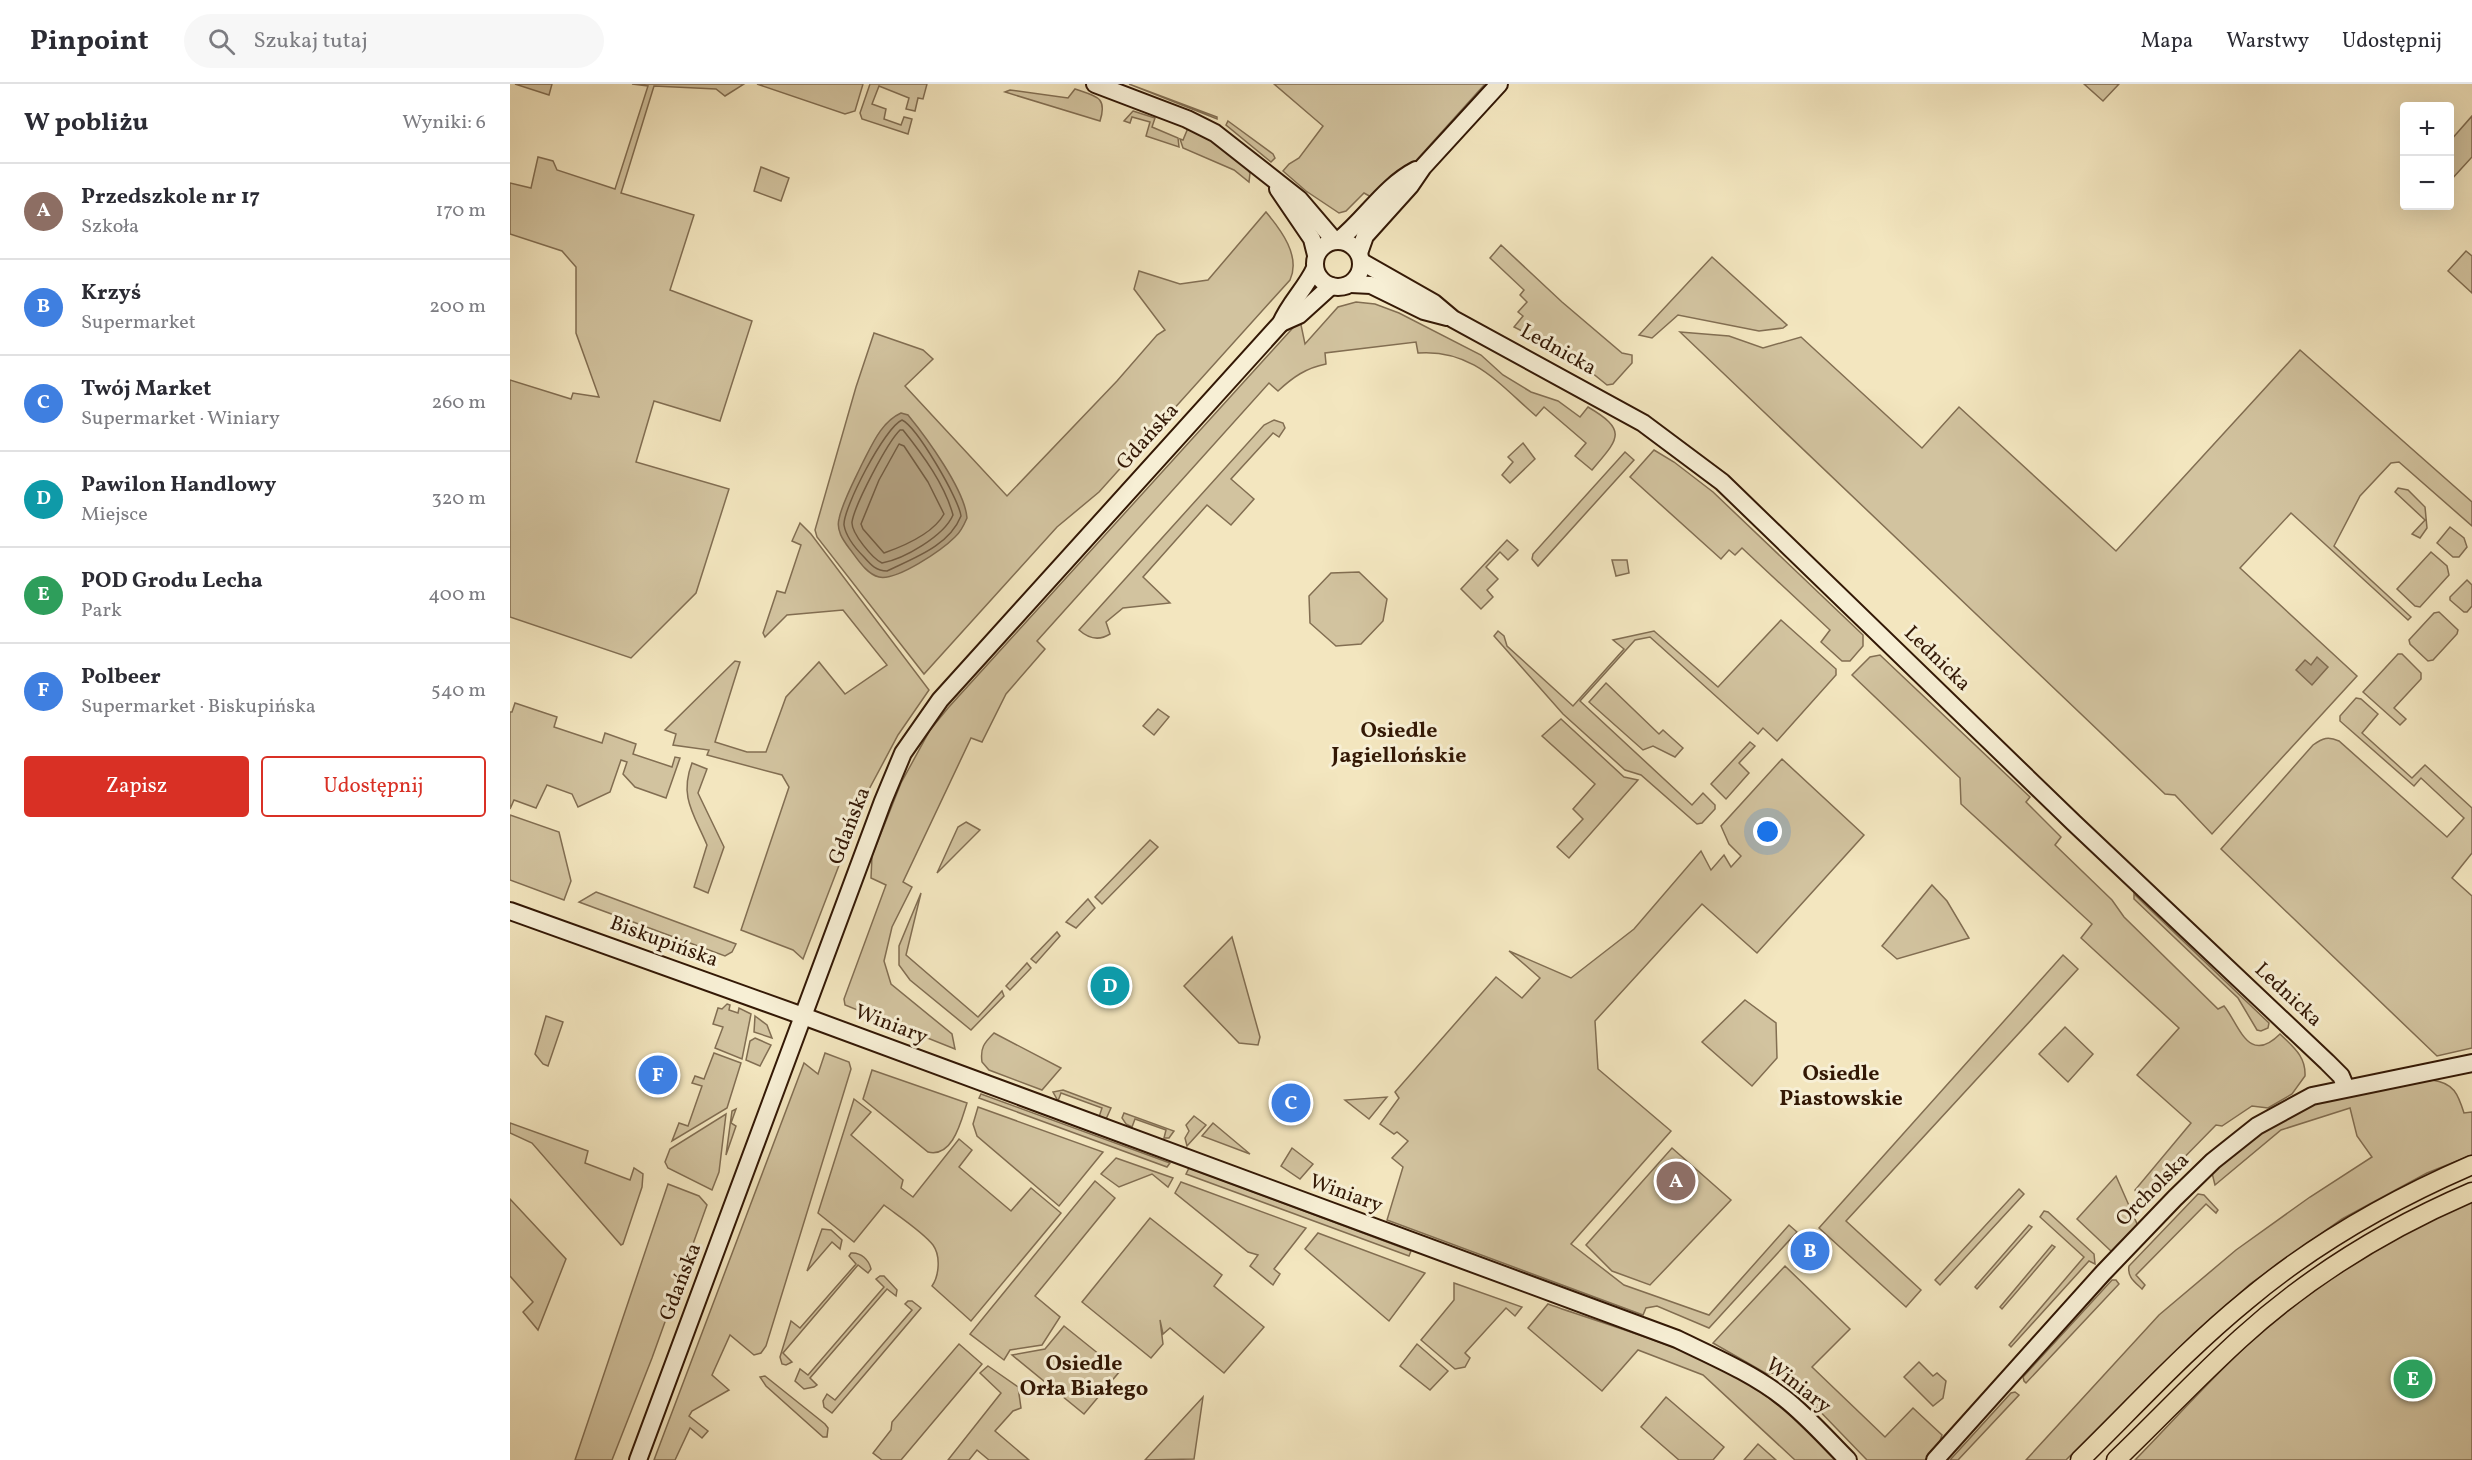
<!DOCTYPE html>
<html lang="pl">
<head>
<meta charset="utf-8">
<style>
	:root { --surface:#fff; --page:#f7f7f7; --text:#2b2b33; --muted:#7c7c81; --line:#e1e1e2; --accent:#d93025 }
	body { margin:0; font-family:Vollkorn,serif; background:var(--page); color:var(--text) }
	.controls { position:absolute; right:18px; top:18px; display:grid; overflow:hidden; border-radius:6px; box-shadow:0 6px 24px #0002 }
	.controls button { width:54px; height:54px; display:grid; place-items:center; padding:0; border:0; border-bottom:2px solid var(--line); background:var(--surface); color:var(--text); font:30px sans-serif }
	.you { position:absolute; left:1258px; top:748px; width:21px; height:21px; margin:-15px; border:4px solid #fff; border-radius:50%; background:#1a73e8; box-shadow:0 0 0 9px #1a73e833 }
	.badge { display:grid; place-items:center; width:39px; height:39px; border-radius:50%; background:var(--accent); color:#fff; font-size:20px; font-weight:700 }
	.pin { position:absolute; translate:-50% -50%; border:3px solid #fff; box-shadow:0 2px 6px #0006 }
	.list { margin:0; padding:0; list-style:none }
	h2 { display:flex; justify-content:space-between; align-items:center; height:78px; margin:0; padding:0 24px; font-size:26px }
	h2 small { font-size:20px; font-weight:400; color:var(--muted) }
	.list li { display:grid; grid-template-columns:39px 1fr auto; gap:18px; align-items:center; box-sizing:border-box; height:96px; padding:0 24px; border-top:2px solid var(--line) }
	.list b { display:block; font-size:22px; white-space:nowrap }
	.list p { margin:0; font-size:20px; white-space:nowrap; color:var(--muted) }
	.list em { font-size:20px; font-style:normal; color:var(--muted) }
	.actions { display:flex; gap:12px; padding:18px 24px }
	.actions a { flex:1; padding:14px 0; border:2px solid var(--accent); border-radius:6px; text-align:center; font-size:21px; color:var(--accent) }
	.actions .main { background:var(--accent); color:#fff }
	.icon { flex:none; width:33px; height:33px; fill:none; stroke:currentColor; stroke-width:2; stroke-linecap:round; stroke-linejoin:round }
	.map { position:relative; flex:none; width:1962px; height:1376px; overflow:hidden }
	header { display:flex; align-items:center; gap:36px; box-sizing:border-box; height:84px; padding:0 30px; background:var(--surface); border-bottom:2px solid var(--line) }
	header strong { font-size:28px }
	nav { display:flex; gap:33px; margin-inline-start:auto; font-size:21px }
	.search { width:420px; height:54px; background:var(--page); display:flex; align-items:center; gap:15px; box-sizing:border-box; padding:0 21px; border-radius:33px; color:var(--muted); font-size:22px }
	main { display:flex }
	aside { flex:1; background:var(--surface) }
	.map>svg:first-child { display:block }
</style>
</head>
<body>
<header>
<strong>Pinpoint</strong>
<div class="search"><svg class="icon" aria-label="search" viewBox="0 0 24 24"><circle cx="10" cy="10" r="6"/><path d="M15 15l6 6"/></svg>Szukaj tutaj</div>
<nav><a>Mapa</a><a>Warstwy</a><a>Udostępnij</a></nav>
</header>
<main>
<aside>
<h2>W pobliżu<small>Wyniki: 6</small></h2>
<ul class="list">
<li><span class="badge" style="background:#8d6e63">A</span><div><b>Przedszkole nr 17</b><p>Szkoła</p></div><em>170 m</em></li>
<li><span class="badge" style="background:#3f7fe0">B</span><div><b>Krzyś</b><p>Supermarket</p></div><em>200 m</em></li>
<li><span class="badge" style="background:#3f7fe0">C</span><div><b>Twój Market</b><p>Supermarket · Winiary</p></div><em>260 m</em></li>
<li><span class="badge" style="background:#0f9aa8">D</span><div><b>Pawilon Handlowy</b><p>Miejsce</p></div><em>320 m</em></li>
<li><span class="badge" style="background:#2e9e5b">E</span><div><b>POD Grodu Lecha</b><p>Park</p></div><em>400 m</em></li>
<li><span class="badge" style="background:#3f7fe0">F</span><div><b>Polbeer</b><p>Supermarket · Biskupińska</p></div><em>540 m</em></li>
</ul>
<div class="actions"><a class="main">Zapisz</a><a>Udostępnij</a></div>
</aside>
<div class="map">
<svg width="1962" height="1376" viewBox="0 0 1962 1376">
	<rect width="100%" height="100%" fill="#f3e6bf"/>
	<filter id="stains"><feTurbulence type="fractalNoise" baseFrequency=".00333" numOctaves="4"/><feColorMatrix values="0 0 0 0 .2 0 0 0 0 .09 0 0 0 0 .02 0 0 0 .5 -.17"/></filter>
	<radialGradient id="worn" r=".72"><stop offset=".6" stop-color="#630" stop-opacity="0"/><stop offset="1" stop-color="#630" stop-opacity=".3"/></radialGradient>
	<g fill="#d2c39f" stroke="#826e52" stroke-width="1.5">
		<path d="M5,0h37l-3,11z"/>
		<path d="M122,0h112l-19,12 -9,-7 -62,-3 -33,107 73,22 -24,75 82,31 -32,100 -66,-20 -18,61 93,27 -33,104 -65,65 -121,-41v-237l61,19 2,-6 26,4 -23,-64v-66l-14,-16 -52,-17v-51l21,5 7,-31 15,4 4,9 58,19 33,-103z"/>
		<path d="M247,0h106l-8,27 -10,3z"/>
		<path d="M360,0h57l-4,15 -5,-1 -3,13 -9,-2 3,-11 -30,-12 -7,18 14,5 -2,10 17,6 3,-8 8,2 -4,15 -46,-15 -2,-6z"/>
		<path d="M619,0l88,33v2z"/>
		<path d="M764,0h211l-73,81 -39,33 -9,-5 -18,18 -7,2 -33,-22 -23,-20 6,-7 10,-6 24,-32z"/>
		<path d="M1574,0h35l-16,17z"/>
		<path d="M565,5c20,7 33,7 25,32l-95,-29 5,-2 58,8z"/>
		<path d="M623,27l22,7 -3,9 26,11 1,9 -33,-11 4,-14 -18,-5 -2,6 -6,-2z"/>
		<path d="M1962,32v41l-22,24v-40z"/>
		<path d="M718,37l45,33 2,4 -4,4 -45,-37z"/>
		<path d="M678,44l23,11 36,30 3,4 -1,9 -15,-12 -51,-22 -3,-9 3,1z"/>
		<path d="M251,83l28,11 -8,23 -27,-10z"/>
		<path d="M756,128c15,18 35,44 24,68l-191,212 -42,35 -133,147 -107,-137 -2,-7 41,-143 18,-54 49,17 10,9 -28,27 102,110 110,-115 40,-46 8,-5 -31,-41 5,-18 41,13 28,-4z"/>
		<path d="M991,161l61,57 60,51 10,2v8l-19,21 -6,1 -32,-26 2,-4 -20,-10 -2,3 -41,-21 9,-11 -5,-4 9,-10 -7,-7 4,-5 -34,-32z"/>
		<path d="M1956,167l6,5v37l-24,-22z"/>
		<path d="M1202,173l75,68 -4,3 -24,3 -81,-16 -26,23 -13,-3z"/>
		<path d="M846,218l19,2 24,9 82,42 22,20 28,17 27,9 22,16 8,-10c41,24 30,32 4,63l-17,-14 11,-13 -42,-36 -8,9c-38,-33 -64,-67 -118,-63l-2,-11 -91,11 1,11c-20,4 -33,13 -48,27l-9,-8 -232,258 8,8 -39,45 -24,48 -11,-4 -68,144 9,5 -20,40 -8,34 7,23 61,50 3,15 -110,-44 -1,-6 42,-114 -15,-7 1,-22 29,-73 29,-53 18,-22 352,-388 5,24 33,-37z"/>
		<path d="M1170,248l49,4 34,12 38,-11 121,111 37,-41 157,144 184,-201 172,152v24l-73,-64 -8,1 -31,33 -26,50 77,71 -3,3 -117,-107 -51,55 117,108 -145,158 -37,-39 -10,-1z"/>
		<path d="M764,336l9,3 2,5 -6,9 -6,-4 -42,46 23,20 -23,26 -24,-20 -64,72 27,26 -47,5 -17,14 4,12c-11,7 -21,5 -31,-4l185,-205z"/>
		<path d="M1013,359l12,16 -25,24 -8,-8 11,-13 -5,-5z"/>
		<path d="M1144,366l20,12 39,30 150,143v11l-13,15h-8l-21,-19 9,-12 -88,-82 -7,7 -6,-5 -8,9 -91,-82z"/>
		<path d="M1115,368l9,8 -96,106 -6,-7 1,-5z"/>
		<path d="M1888,404l10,2 17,17 2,21 -7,10 -8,-4 13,-14 -30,-28z"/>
		<path d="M290,439l11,11 118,156 -31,45 -32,60 -63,164 -10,-9 -52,-20 48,-143 -7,-12 -75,-20 2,-5 -36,-5 3,-11 -11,-4 70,-69 5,1 -25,80 32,10h19l20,-55 33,-35 26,32 42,-29 -44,-55 -56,5 -22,22 -2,-4 14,-42 8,2 16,-48 -9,-4z"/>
		<path d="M1940,443l14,11 3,9 -8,10h-6l-16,-14z"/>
		<path d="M997,456l11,10 -10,10 -8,-8 -14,15 12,12 -11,11 6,7 -12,12 -20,-20z"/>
		<path d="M1921,468l16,14 2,9 -29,32 -5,-1 -18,-17z"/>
		<path d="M1102,476h15l2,13 -13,3z"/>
		<path d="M849,488l28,27 -4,22 -22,23 -25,2 -26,-23 -1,-27 22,-23z"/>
		<path d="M1957,496l5,5v21l-5,6h-3l-14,-12v-3z"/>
		<path d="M1929,528l19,18 -1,4 -24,26 -5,1 -18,-17 -1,-4 25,-27z"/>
		<path d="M1271,536l55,49v6l-59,66 -14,-13 -5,6 -108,-97 -15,3 -55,61 112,104 11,-12 12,12v4l-13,14 -5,1 -56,-49 -16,-5 -62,-56 -69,-78 4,-5 6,5 3,10 66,60 51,-57 -11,-9 41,-9 64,56z"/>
		<path d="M1888,570h4l19,19v6l-27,29 12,11 -6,6 -37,-33z"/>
		<path d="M1370,571l150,142 -4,5 35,35 -6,8 57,55 12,17 94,92 6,-3c15,18 24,60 56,28 13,13 26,22 25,42l-13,18 -24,14 -16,-2 -30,20 -6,-1 -50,51 -11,20 -11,13 -9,-19 56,-67 -54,-48 42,-47 -98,-90 11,-14 -131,-120 -1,-26 -108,-103 18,-18z"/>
		<path d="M1096,599l53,51 4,-4 20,18 -8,9 -22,-11 -10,4 -54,-48z"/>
		<path d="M1846,614l5,1 17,15 -16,19 50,45 13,-13 47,43v45l-20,25 20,18v152l-35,8 -216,-207 92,-104c10,-7 15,-9 26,-4l108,96 17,-19 -43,-40 -7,8 -74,-65v-5z"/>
		<path d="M5,619l42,14 -3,10 48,16 3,-10 31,11 -3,10 39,13 3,-10 5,1 -14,40 -31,-11 -12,-13 4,-12 -6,-2 -11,32 -32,15 -6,-13 -25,-9 -11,23 -22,-8 -4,9v-97h2z"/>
		<path d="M648,625l11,8 -15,18 -11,-9z"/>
		<path d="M1051,635l63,58 14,3 -69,78 -12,-11 26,-28 -10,-10 22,-25 -53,-48z"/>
		<path d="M1240,658l5,4 -16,17 10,10 -23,26 -15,-15z"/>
		<path d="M1272,675l82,76 -107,118 -55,-49 -107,117 3,48 73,62 -100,113 53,41 85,30 80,-90 8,7 -88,96 -52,-22 -11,2 -3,7 -256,-95 16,-53 -11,-9 16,-17 -11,-9 -3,2 -14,-10 19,-26 -4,-6 101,-115 26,21 18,-20 -31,-27 62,27 63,-49 67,-78 10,19 13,-15 7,12 10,-11 -12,-12 -8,-18z"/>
		<path d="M182,679l15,6 -9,24 26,54 -16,46 -14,-6 13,-42c-13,-31 -28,-48 -15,-82z"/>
		<path d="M0,731l49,17 12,49 -7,19 -54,-20z"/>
		<path d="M456,738l14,8 -43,43 21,-46z"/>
		<path d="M640,756l8,7 -56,57 -7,-7z"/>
		<path d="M1422,801l15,16 22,37 -72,21 -15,-13z"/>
		<path d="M86,808l140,52 -4,8 -7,4 -146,-54z"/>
		<path d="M411,809l-15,62 72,62 24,-26 2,5 -33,34 -61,-50 -11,-15v-19z"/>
		<path d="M1624,810l135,129 -1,5 -7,3 -4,-1 -19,-32 -104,-99z"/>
		<path d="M578,815l7,9 -19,20 -10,-6z"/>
		<path d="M547,848l3,4 -24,27 -5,-4z"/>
		<path d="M722,853l28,100 -2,8 -19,-2 -55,-57z"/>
		<path d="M1553,871l15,14 -232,252 75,69 -15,17 -87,-79z"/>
		<path d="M517,879l4,5 -21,22 -4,-4z"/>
		<path d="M1235,916l31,23 1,35 -25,28 -50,-44z"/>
		<path d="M217,920l3,1 -1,5 9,3 1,-5 12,6 -9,45 -27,-11 8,-21 -10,-3 5,-16 4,1z"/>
		<path d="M36,932l17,6 -15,44 -5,-2 -8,-10z"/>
		<path d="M245,932l12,9 5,13 -18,-6z"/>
		<path d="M1555,943l28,27 -25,28 -29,-28z"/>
		<path d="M484,949l67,35 -19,22 -53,-20 -7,-8c-2,-14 2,-19 12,-29z"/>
		<path d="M245,954l16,7 -11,21 -14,-6 4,-19z"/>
		<path d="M204,969l27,10 -14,45 -55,33 7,-18 9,3 14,-40 -10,-3 3,-7 9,3z"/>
		<path d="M315,969l24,9 2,7 -85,277 -5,7 -7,2 -24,-20 -18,40 17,15 -37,21 -3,5 19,15 -6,7 -12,-10 -15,32h-21l150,-397 14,11z"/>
		<path d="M362,986l95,33c-6,18 -14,55 -39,49l-65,-53z"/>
		<path d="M1922,996c22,3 26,14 32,33l8,-1v43l-45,18 -85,46 -92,65 -93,85 -91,91h-40l133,-145 77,-65 74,-53 62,-40 -15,-21 -7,-28 -69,22 -66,55 -3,-12c27,-23 53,-45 85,-62 36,-18 94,-23 135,-31z"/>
		<path d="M553,1006l48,18 -5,11 -7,-2 3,-9 -41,-15 -3,8 -5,-9z"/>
		<path d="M471,1010l189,69 -3,4 -188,-69z"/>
		<path d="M877,1013l-18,22 -24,-19z"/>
		<path d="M344,1015l17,13 -20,23 52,45 -2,8 12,9 46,-58 13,11 -13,17 52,44 20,-23 30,25 -90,108 -39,-35c7,-10 9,-30 1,-41 -10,-13 -36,-30 -49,-40l-30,37 -36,-29z"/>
		<path d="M468,1023l125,45 -44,54 -82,-70 -4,-12z"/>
		<path d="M226,1025l-5,14 5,3 -10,29 6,-44z"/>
		<path d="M614,1029l50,18 -5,7h-5l2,-8 -31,-11 -3,8 -6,-3 -4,-6z"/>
		<path d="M216,1030l-7,58 -7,18 -44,-22 -3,-6 5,-13z"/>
		<path d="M684,1032l12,9 -19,21 -2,-8 4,-7 -3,-6z"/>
		<path d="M0,1039l78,28 -3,12 45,17 4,-12 9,6 -1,13 -19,57 -2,1 -89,-102 -22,-10z"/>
		<path d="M703,1039l37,31 -48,-18z"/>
		<path d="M782,1064l21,16 -13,15 -19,-13z"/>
		<path d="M1162,1064l59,52 -81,85 -38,-14 -26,-26z"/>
		<path d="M606,1074l57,20 -5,9 -16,-13 -33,13 -18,-13z"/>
		<path d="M679,1084l222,83 -2,5 -223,-82z"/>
		<path d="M1606,1092l22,50 -26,26 -35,-33z"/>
		<path d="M585,1097l20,17 -80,98 25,21 -18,28 -32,5 -6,10 -34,-26z"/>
		<path d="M671,1098l125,46 -32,41 6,5 -7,11 -23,-19 8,-11 -10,-3 -73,-59z"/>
		<path d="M158,1100l31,12 8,9 -55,153 -40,102h-37z"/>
		<path d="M1509,1105l5,5 -84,91 -5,-5z"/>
		<path d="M1688,1110l6,1 14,15 -2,3 -10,-9 -70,71 9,10 -3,4c-7,-7 -15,-12 -13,-23z"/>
		<path d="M0,1115l56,60 -28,71 -15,-18 10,-10 -23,-26z"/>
		<path d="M1962,1118v258h-337c40,-41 79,-85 121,-123 57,-51 146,-108 216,-135z"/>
		<path d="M1534,1127l4,1 46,42 1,10 -6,-3 -78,86 -2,-2 75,-88 -44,-40z"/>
		<path d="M640,1134l72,57 -8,11 50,41 -40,46 -54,-45 -7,6 -3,-14 3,24 -12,14 -69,-56z"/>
		<path d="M1519,1141l3,2 -55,62 -2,-2z"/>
		<path d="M312,1145l9,1 11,10 -2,9 -8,-7 -25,29z"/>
		<path d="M808,1149l107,40 -36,48 -84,-72z"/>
		<path d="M1542,1161l3,2 -53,62 -2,-2z"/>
		<path d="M341,1169c10,-1 18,7 20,16l-3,4 -10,-8 -75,88 9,9 -6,3 -4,-1 -2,-7 11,-36 9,7 56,-64 -7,-8z"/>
		<path d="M1275,1182l65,63 -38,38 73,70 28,-29 29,27 -3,9 -14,16h-58l-58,-60 -36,-27 -6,1 -54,-31z"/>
		<path d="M374,1192l13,14 -1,6 -9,-7 -77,89 7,7 -3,2 -10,2 -9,-8 5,-12 8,6 76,-88 -8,-8 4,-3z"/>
		<path d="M1602,1196h4l3,4 -93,99 -2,-2 -1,-4z"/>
		<path d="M944,1199l68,24 -7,9 -9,-8 -41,45 5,5 -5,9 -10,2 -34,-29 33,-40z"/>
		<path d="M398,1217h4l9,7 -89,105 -8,-6 -1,-6 4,-7 8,6 77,-90 -7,-6z"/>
		<path d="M1038,1220c59,21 131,41 185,70 40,22 71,54 102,86h-40l-92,-85 -65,-25 -36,41 -74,-63z"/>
		<path d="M554,1242l56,45 -36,43 -72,-59 33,-6z"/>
		<path d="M449,1260l23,20 -81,96h-19l-9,-7 18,-23 1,-8z"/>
		<path d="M907,1260l31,27 -18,19 -30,-24z"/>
		<path d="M1409,1278l14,14 4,-3 9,8 -3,17 -10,8 -29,-29z"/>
		<path d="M478,1282l30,21 3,21 -8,3 -18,20 34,29h-40l-12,-10 -8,10h-21l53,-67 -21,-20z"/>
		<path d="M255,1292l60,48 3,4 -1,9h-4l-57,-51 -6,-9z"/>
		<path d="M1505,1308l4,3 -61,65h-8l61,-67z"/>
		<path d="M693,1313l-9,62 -49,1z"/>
		<path d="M1156,1313l58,50 -11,13h-34l-38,-33z"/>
		<path d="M1248,1360l18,16h-32z"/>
	</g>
	<g fill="#b2a080" stroke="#7f6a4f" stroke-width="1.5">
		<path d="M391,329l7,2c18,22 57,75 59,103 -3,7 -6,14 -12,19 -13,13 -58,44 -76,40 -13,-3 -22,-19 -30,-29 -6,-8 -13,-18 -10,-29 3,-16 16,-40 23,-55 10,-19 19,-42 39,-51z"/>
		<path d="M1807,573l11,10 -16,18 -16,-15 9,-10 6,5z"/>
	</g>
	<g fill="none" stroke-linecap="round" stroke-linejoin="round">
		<g stroke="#725c42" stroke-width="1.5">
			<path d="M392,336c15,7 57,79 59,96 -12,30 -47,42 -74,55 -11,0 -16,-6 -23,-14 -8,-8 -18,-20 -20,-32 -1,-17 41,-98 58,-105z"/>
			<path d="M390,346h3c20,25 42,55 50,85 -9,21 -49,44 -71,48 -9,-4 -31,-30 -30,-41 3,-18 35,-79 48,-92z"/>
			<path d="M389,360l5,2 24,36 16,32c-11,20 -40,32 -60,39l-21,-24 -2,-5 18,-44z"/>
		</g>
		<g stroke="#331805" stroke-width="20">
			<g id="secondary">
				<path d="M585,0l92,35 28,14 84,66 35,41"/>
				<path d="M768,105l34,50 4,16"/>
				<path d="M829,156c27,-22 46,-54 77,-70"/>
				<circle cx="828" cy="180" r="23"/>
				<path d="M849,169l6,-17 45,-50 13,-19 76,-83"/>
				<path d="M852,178l72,41 19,16 190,104 79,59 352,341 253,239 14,14 5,12"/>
				<path d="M841,200l20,1 53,26 23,6"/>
				<path d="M771,239l18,-8 32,-29"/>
				<path d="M0,827l293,105 874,323c37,18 75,34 107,59 23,18 43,41 64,62"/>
				<path d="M128,1376l245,-659 20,-48 37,-53 341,-377c9,-21 25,-35 34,-55"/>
				<path d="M1425,1376l168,-187 72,-75 38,-37 44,-35 55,-30 160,-33"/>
			</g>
		</g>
		<g stroke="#331805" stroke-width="21">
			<g id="primary">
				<path d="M1570,1376c55,-54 107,-111 167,-160 68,-57 144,-100 225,-135"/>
				<path d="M1606,1376c42,-40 82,-83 125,-122 67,-61 147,-110 231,-146"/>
			</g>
		</g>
		<use href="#secondary" stroke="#f7efd5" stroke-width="16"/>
		<use href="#primary" stroke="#f3e6bf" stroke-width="18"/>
	</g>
	<g text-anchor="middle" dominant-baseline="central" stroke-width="6" stroke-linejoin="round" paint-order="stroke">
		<g font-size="21" fill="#331805" stroke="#f7efd5">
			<text transform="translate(1048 266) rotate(29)">Lednicka</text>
			<text transform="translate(638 353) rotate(-48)">Gdańska</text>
			<text transform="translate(1427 575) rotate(44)">Lednicka</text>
			<text transform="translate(340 742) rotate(-69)">Gdańska</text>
			<text transform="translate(154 858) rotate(20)">Biskupińska</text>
			<text transform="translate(1778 911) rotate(43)">Lednicka</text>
			<text transform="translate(381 941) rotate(21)">Winiary</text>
			<text transform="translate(1643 1106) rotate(-45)">Orcholska</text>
			<text transform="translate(836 1110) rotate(20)">Winiary</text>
			<text transform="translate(171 1198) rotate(-69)">Gdańska</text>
			<text transform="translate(1288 1302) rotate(38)">Winiary</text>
		</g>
		<g font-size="22" font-weight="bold" fill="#331805" stroke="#f7efd5">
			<text x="889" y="647">Osiedle<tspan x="889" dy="25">Jagiellońskie</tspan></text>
			<text x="1331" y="990">Osiedle<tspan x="1331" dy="25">Piastowskie</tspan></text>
			<text x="574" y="1280">Osiedle<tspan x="574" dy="25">Orła Białego</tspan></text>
		</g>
	</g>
	<rect width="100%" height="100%" filter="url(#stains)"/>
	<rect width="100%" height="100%" fill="url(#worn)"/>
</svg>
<div class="controls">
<button>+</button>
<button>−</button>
</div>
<div class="you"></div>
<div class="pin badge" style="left:1166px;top:1097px;background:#8d6e63">A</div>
<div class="pin badge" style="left:1300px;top:1167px;background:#3f7fe0">B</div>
<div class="pin badge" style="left:781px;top:1019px;background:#3f7fe0">C</div>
<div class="pin badge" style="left:600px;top:902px;background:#0f9aa8">D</div>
<div class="pin badge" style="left:1903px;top:1295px;background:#2e9e5b">E</div>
<div class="pin badge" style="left:148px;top:991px;background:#3f7fe0">F</div>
</div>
</main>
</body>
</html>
